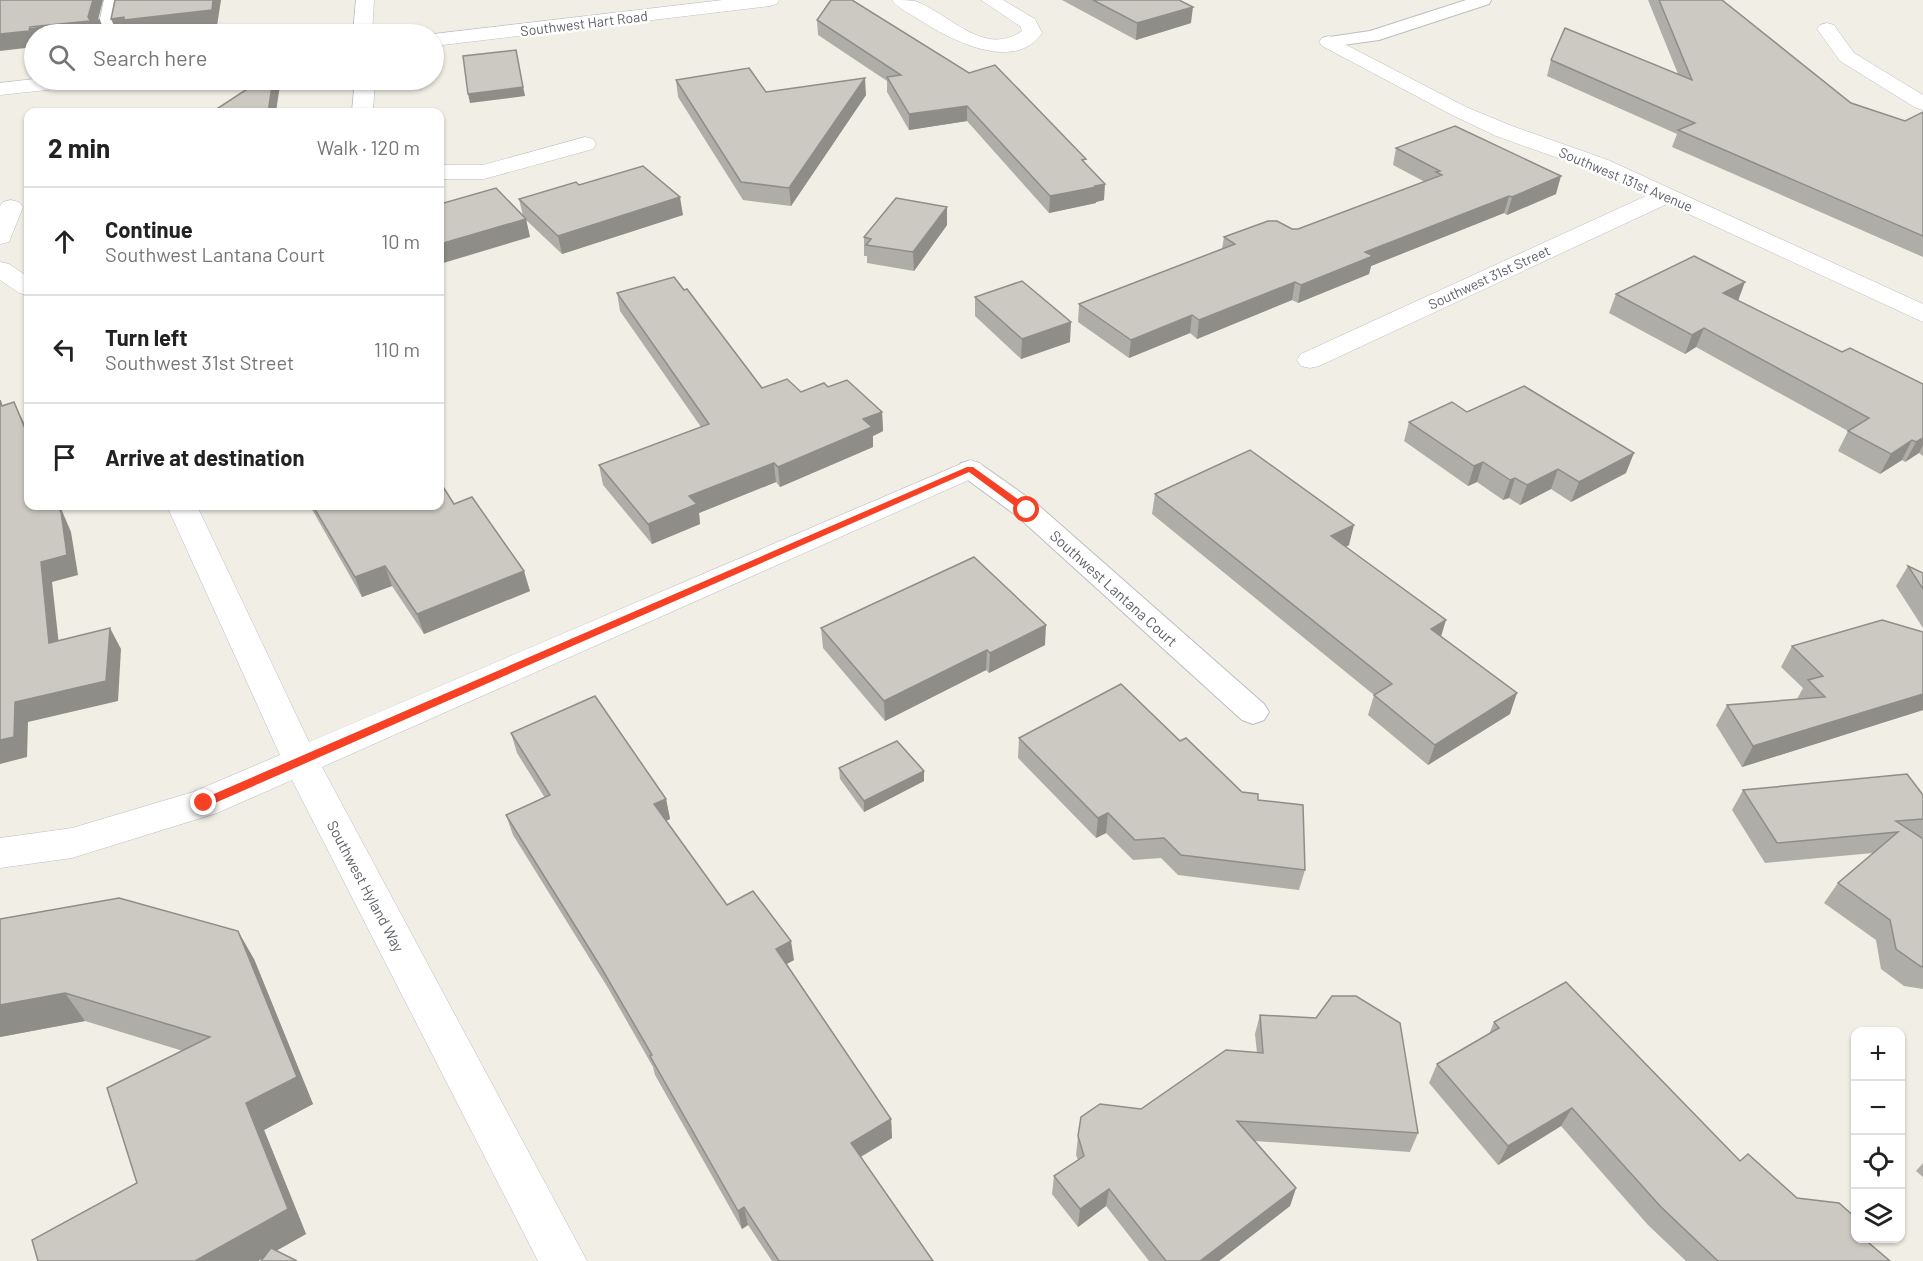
<!DOCTYPE html>
<html lang="en">
<head>
<meta charset="utf-8">
<style>
	:root { --surface:#fff; --page:#f6f6f6; --text:#222; --muted:#767676; --line:#e0e0e0 }
	body { margin:0; font-family:Barlow,sans-serif; background:var(--page); color:var(--text) }
	.controls { position:absolute; right:18px; bottom:18px; display:grid; overflow:hidden; border-radius:12px; box-shadow:0 2px 4px #0004 }
	.controls button { width:54px; height:54px; display:grid; place-items:center; padding:0; border:0; border-bottom:2px solid var(--line); background:var(--surface); color:var(--text); font:30px sans-serif }
	.stop { position:absolute; width:18px; height:18px; margin:-14px; border:4px solid #f74125; border-radius:50%; background:#fff }
	.stop.end { background:#f74125; border-color:#fff; box-shadow:0 2px 6px #0008 }
	.list { margin:0; padding:0; list-style:none }
	h2 { display:flex; justify-content:space-between; align-items:center; height:78px; margin:0; padding:0 24px; font-size:26px }
	h2 small { font-size:20px; font-weight:400; color:var(--muted) }
	.list li { display:grid; grid-template-columns:39px 1fr auto; gap:18px; align-items:center; box-sizing:border-box; height:108px; padding:0 24px; border-top:2px solid var(--line) }
	.list b { display:block; font-size:22px; white-space:nowrap }
	.list p { margin:0; font-size:20px; white-space:nowrap; color:var(--muted) }
	.list em { font-size:20px; font-style:normal; color:var(--muted) }
	.icon { flex:none; width:33px; height:33px; fill:none; stroke:currentColor; stroke-width:2; stroke-linecap:round; stroke-linejoin:round }
	.map { position:relative; flex:none; width:1923px; height:1261px; overflow:hidden }
	.search { position:absolute; background:var(--surface); box-shadow:0 2px 4px #0004; left:24px; top:24px; width:420px; height:66px; display:flex; align-items:center; gap:15px; box-sizing:border-box; padding:0 21px; border-radius:33px; color:var(--muted); font-size:22px }
	.panel { position:absolute; background:var(--surface); box-shadow:0 2px 4px #0004; left:24px; top:108px; width:420px; height:402px; border-radius:12px }
	.map>svg:first-child { display:block }
</style>
</head>
<body>
<div class="map">
<svg width="1923" height="1261" viewBox="0 0 1923 1261">
	<rect width="100%" height="100%" fill="#f1efe5"/>
	<g fill="none" stroke-linecap="round" stroke-linejoin="round">
		<g stroke="#babdc2" stroke-width="2">
			<g id="lane">
				<path d="M1466,0h25l-2,4 -110,36 -50,7 -6,-1 -3,-4 3,-4 6,-1 41,-6z"/>
				<path d="M970,461l9,2 58,41 227,200 5,8 -5,8 -11,4 -11,-4 -225,-204 -56,-41 -4,-6 4,-6z"/>
			</g>
		</g>
		<g stroke="#babdc2" stroke-width="1">
			<g id="street">
				<path d="M104,0h18l-6,34h-19z"/>
				<path d="M356,0h18l-2,34h-19z"/>
				<path d="M892,0c7,0 17,0 23,1 34,12 69,57 107,30l-2,-5 -39,-26h22l32,19 7,14c-28,41 -93,6 -124,-14 -8,-5 -20,-11 -26,-19z"/>
				<path d="M1827,23l7,2 20,28 69,42v15l-7,-2 -76,-47 -23,-32 3,-4z"/>
				<path d="M1329,36l137,71 46,19 96,34 315,144v18l-256,-118 -348,162 -9,2 -9,-2 -4,-6 4,-6 347,-159 -56,-25 -96,-34 -44,-21 -130,-69 -3,-4 3,-4z"/>
				<path d="M355,80h20l-2,32h-21z"/>
				<path d="M585,137l8,2 3,5 -3,5 -109,30h-44v-14h43z"/>
				<path d="M11,200l8,2 4,5 -14,35 -9,2v-38l3,-4z"/>
				<path d="M0,262l9,2 19,13v18l-9,-2 -19,-13z"/>
				<path d="M970,460l10,3 5,6 -5,6 -658,292 265,494h-49l-246,-481 -75,33 -145,45 -72,10v-30l72,-10 121,-36 87,-37 -113,-249h30l112,236z"/>
			</g>
		</g>
		<g stroke="#bbbec4" stroke-width="1">
			<g id="secondary">
				<path d="M723,0h56l-2,4 -7,2 -336,40v-12z"/>
				<path d="M34,79l60,1 -3,4 -7,2 -84,9v-12z"/>
			</g>
		</g>
		<use href="#lane" fill="#fff" fill-rule="evenodd"/>
		<use href="#street" fill="#fff" fill-rule="evenodd"/>
		<use href="#secondary" fill="#fff" fill-rule="evenodd"/>
	</g>
	<g fill="#afada7">
		<path d="M1062,0h117l12,23 -55,17z"/>
		<path d="M1648,0h74l129,103 54,18 18,-9v145l-251,-110 5,-13 -130,-58 4,-16 127,14z"/>
		<path d="M817,20l268,144 19,36 -8,2v1l-47,10 -82,-92 -58,9 -22,-38v-11l-69,-46z"/>
		<path d="M676,80l90,12 100,3 -75,111 -48,-6 -65,-103z"/>
		<path d="M1396,148l160,46 -49,21 -3,-2 -133,53 -2,8 -71,29 -6,-3 -95,39 -7,-6 -61,25 -51,-36 1,-18 143,-55 2,-12 74,-8 127,-47 -32,-17z"/>
		<path d="M579,185l104,30 -121,39 -36,-34 4,17 -7,-21 -4,-17z"/>
		<path d="M947,207v18l-33,46 -47,-8v-7h-3v-19z"/>
		<path d="M617,293l145,95 39,4 27,-5 54,25 1,19 -10,5v11l-93,40 -4,-5 -77,31 1,11 -48,20 -49,-59 -4,-20 102,-38 -81,-116z"/>
		<path d="M1616,294l122,7 104,51 81,32v72l-4,-3 -14,9 -3,-2 -22,14 -42,-23 10,-20 -152,-84 -11,7 -76,-41z"/>
		<path d="M975,297l95,45 -49,17 -46,-43z"/>
		<path d="M1467,412l159,61 -55,29 -20,-13 -31,16 -11,-7 -6,2 -26,-18 -9,4 -64,-45 5,-19z"/>
		<path d="M1155,494l194,51 -3,2 95,90 69,77 -82,51 -60,-50 6,-20 -222,-181z"/>
		<path d="M454,504l76,87 -106,43 -32,-48 -30,11 -52,-91h130z"/>
		<path d="M1908,566l15,7v55l-27,-42z"/>
		<path d="M821,628l224,17 -56,28 -3,-3 -101,51 -62,-73z"/>
		<path d="M1923,632v78l-181,57 -26,-42 11,-20 70,-6 6,-11 -22,-21 11,-21z"/>
		<path d="M511,733l155,66 4,20 -4,2 61,84 67,55 -7,4 104,155 1,19 -31,19 72,104h-161l-24,-36 -6,4 -87,-154 -2,-8 -45,-79 -95,-153 -7,-20 39,-17 -28,-45z"/>
		<path d="M1019,738l161,3 62,51 16,8 47,70 -6,20 -121,-15 -17,-17 -28,2 -27,-27 -10,5 -78,-80z"/>
		<path d="M839,768l85,3v10l-60,31 -24,-33z"/>
		<path d="M1743,790l180,5v42l-1,1 1,1v150l-19,-3 -23,-17 -5,-29 -52,-37 14,-20 35,-30 -108,10 -33,-53z"/>
		<path d="M0,919l254,40 59,145 -49,26 42,104 -48,27h-220l99,-78 46,-132 -98,-30 -85,16z"/>
		<path d="M1260,1015l158,118 -8,19 -155,-11 41,47 -6,18 -71,55h-70l-43,-55 -28,21 -26,-33 2,-18 24,-16 -2,-5 2,-19 63,-27 116,-56 -2,-19z"/>
		<path d="M1494,1022l246,139 129,82 21,18h-204l-38,-36 -87,-99 -63,39 -69,-82 8,-19 52,-30z"/>
		<path d="M1923,1163v14l-7,-6z"/>
	</g>
	<g fill="#8f8d88">
		<path d="M93,0h10l-5,20h2l5,14h-71v13l-34,4v-17l88,-17z"/>
		<path d="M213,0h8l-4,26 -71,8h-28l-7,-15z"/>
		<path d="M1193,7l-2,16 -55,17 1,-17z"/>
		<path d="M516,50l9,46 -55,7 -2,-9z"/>
		<path d="M865,78l1,17 -75,111 -2,-18z"/>
		<path d="M273,80h5l2,5 -4,27h-8z"/>
		<path d="M967,106v15l-58,9v-16z"/>
		<path d="M1561,176l-5,18 -49,21 5,-18z"/>
		<path d="M1105,184l-1,16 -8,2v1l-47,10 1,-17z"/>
		<path d="M1509,196l-5,17 -133,53 -2,8 -71,29 3,-18 64,-33z"/>
		<path d="M680,197l3,18 -121,39 -4,-18z"/>
		<path d="M947,207v18l-33,46 -1,-19z"/>
		<path d="M526,219l4,18 -90,27v-20z"/>
		<path d="M1295,282l-3,18 -95,39 2,-19z"/>
		<path d="M1745,282l-7,19 -15,-8z"/>
		<path d="M1192,315l-2,18 -61,25 2,-18z"/>
		<path d="M1071,322l-1,20 -49,17 1,-20z"/>
		<path d="M1704,328l-8,19 -11,7 7,-19z"/>
		<path d="M14,402l14,29v5z"/>
		<path d="M882,412l1,19 -10,5v11l-93,40 -2,-20 85,-48z"/>
		<path d="M1923,438v7l-4,8 -14,9 11,-20z"/>
		<path d="M1912,440l-10,20 -22,14 11,-20z"/>
		<path d="M1634,453l-8,20 -55,29 8,-20z"/>
		<path d="M1483,462l-6,20 -9,4 6,-20z"/>
		<path d="M774,463l2,19 -77,31 1,11 -48,20 -4,-20 41,-28z"/>
		<path d="M1558,469l-7,20 -31,16 7,-20z"/>
		<path d="M1515,478l-6,20 -6,2 7,-20z"/>
		<path d="M58,506h2l11,26 7,43 -26,7 9,81 -12,-20 -8,-81z"/>
		<path d="M1354,525l-5,20 -22,11 4,-20z"/>
		<path d="M385,566l7,20 -30,11 -7,-20z"/>
		<path d="M524,571l6,20 -106,43 -7,-20z"/>
		<path d="M1446,620l-6,20 -9,-11z"/>
		<path d="M1046,625l-1,20 -56,28 1,-20z"/>
		<path d="M110,628l11,21 -3,52 -90,21 -1,35 -27,7v-24l15,-38z"/>
		<path d="M987,650l-1,20 -101,51 -1,-20z"/>
		<path d="M1517,693l-7,21 -82,51 7,-20z"/>
		<path d="M1923,694v16l-181,57 11,-21z"/>
		<path d="M924,771v10l-60,31v-11z"/>
		<path d="M666,799l4,20 -11,5 -5,-20z"/>
		<path d="M1108,813l-2,20 -10,5 2,-20z"/>
		<path d="M238,931l16,28 59,145 -49,26 42,104 -48,27h-63l51,-158z"/>
		<path d="M791,941l3,19 -15,8 -3,-19z"/>
		<path d="M65,993l20,28 -85,16v-32z"/>
		<path d="M1572,1108l-11,18 -63,39 10,-19z"/>
		<path d="M891,1119l1,19 -39,23 -2,-18z"/>
		<path d="M1296,1188l-6,18 -71,55h-19z"/>
		<path d="M1109,1189l-3,17 -28,21 2,-18z"/>
		<path d="M744,1207l4,18 -6,4 -4,-18z"/>
	</g>
	<g fill="#ccc9c2" stroke="#8f8d88" stroke-width="1.5">
		<path d="M0,0h93l-5,17 2,3h10l-70,7 -1,4 -29,3z"/>
		<path d="M115,0h98l-1,10 -88,10v-3l-13,2z"/>
		<path d="M831,0h21l117,73 26,-8 91,94 -4,1 23,24 -10,2 2,1 -47,9 -83,-90 -58,8 -22,-37 14,-2 -84,-55z"/>
		<path d="M1093,0h86l14,7 -56,16z"/>
		<path d="M1659,0h63l129,103 54,18 18,-9v124l-245,-106 17,-7 -144,-63 14,-32 127,52z"/>
		<path d="M516,50l7,37 -55,7 -5,-38z"/>
		<path d="M749,68l17,24 99,-14 -76,110 -48,-6 -65,-102z"/>
		<path d="M261,80h12l-5,32h-56z"/>
		<path d="M1455,126l106,50 -49,21 -3,-1 -144,56 8,4 -72,29 -6,-3 -96,38 -7,-5 -61,25 -52,-36 156,-60 -11,-7 44,-16h9l15,8h6l144,-54 -6,-3 4,-1 -44,-23z"/>
		<path d="M643,166l37,31 -122,39 -39,-37 57,-17 3,3z"/>
		<path d="M496,188l30,31 -86,25v-40z"/>
		<path d="M896,198l51,9 -34,45 -47,-7 5,-6 -7,-2z"/>
		<path d="M1694,256l51,26 -22,11 119,59 8,-4 73,36v54l-7,4 -4,-2 -21,14 -43,-23 21,-13 -165,-90 -12,7 -76,-41z"/>
		<path d="M674,277l10,13 3,-1 75,99 25,-9 14,13 23,-9 4,4 19,-7 35,32 -19,7 9,8 -94,40 -4,-4 -85,33 8,8 -49,20 -49,-59 110,-41 -92,-131z"/>
		<path d="M1022,281l49,41 -49,17 -47,-42z"/>
		<path d="M1524,386l110,67 -55,29 -21,-13 -31,16 -12,-7 -5,2 -27,-18 -9,4 -65,-44 43,-20 15,10z"/>
		<path d="M0,400l2,6 12,-4 14,34v70h30l3,6 6,43 -26,7 8,81 61,-15 -4,53 -91,21 -1,35 -14,3z"/>
		<path d="M1250,450l104,75 -23,11 115,84 -15,9 86,64 -82,52 -61,-50 18,-11 -237,-190z"/>
		<path d="M440,482l14,22 18,-7 52,74 -107,43 -32,-48 -30,11 -42,-71h127z"/>
		<path d="M974,557l72,68 -56,28 -3,-3 -103,51 -63,-73z"/>
		<path d="M1908,566l15,7v16z"/>
		<path d="M1882,620l41,12v62l-170,52 -26,-41 98,-8 -17,-17 15,-4 -31,-30z"/>
		<path d="M1121,684l59,57 6,-3 56,54 16,2v6l45,5 2,65 -124,-15 -17,-17 -29,2 -27,-27 -10,5 -79,-80z"/>
		<path d="M595,696l71,103 -12,5 73,101 26,-14 38,50 -15,8 115,170 -40,24 82,118h-154l-35,-54 -6,4 -88,-155 2,-1 -50,-86 -96,-154 44,-20 -39,-62z"/>
		<path d="M897,741l27,30 -60,30 -25,-33z"/>
		<path d="M1907,774l16,21v24l-27,2 27,18v128l-3,-1 -24,-17 -6,-29 -52,-37 60,-51 -121,11 -34,-53z"/>
		<path d="M119,898l119,33 59,146 -51,26 42,106 -93,52h-157l-6,-21 105,-57 -30,-95 103,-51 -145,-44 -65,12v-86z"/>
		<path d="M1566,982l174,179 8,-7 49,44 42,5 17,15v21h12l1,4 21,18h-172l-57,-54 -89,-99 -64,38 -71,-82 62,-36 -5,-6z"/>
		<path d="M1332,996h24l44,27 18,110 -181,-12 59,67 -96,73h-34l-57,-72 -29,20 -26,-33 30,-20 -6,-20 3,-19 19,-13 41,5 85,-59 37,3 -3,-38 56,3z"/>
		<path d="M271,1248l26,13h-36z"/>
	</g>
	<path fill="#f74125" d="M967,467h6l57,41v4h-7l-54,-40 -761,334 -4,2 -5,-5 1,-3z"/>
	<g text-anchor="middle" dominant-baseline="central" stroke-width="5" stroke-linejoin="round" paint-order="stroke">
		<g font-size="14" fill="#5d6167" stroke="#fff">
			<text transform="translate(584 23) rotate(-7)">Southwest Hart Road</text>
			<text transform="translate(1626 179) rotate(23)">Southwest 131st Avenue</text>
			<text transform="translate(1489 277) rotate(-25)">Southwest 31st Street</text>
		</g>
		<g font-size="15" fill="#5d6167" stroke="#fff">
			<text transform="translate(1114 588) rotate(42)">Southwest Lantana Court</text>
			<text transform="translate(366 886) rotate(62)">Southwest Hyland Way</text>
		</g>
	</g>
</svg>
<div class="controls">
<button>+</button>
<button>−</button>
<button><svg class="icon" aria-label="locate" viewBox="0 0 24 24"><circle cx="12" cy="12" r="6"/><path d="M12 2v4M12 18v4M2 12h4M18 12h4"/></svg></button>
<button><svg class="icon" aria-label="layers" viewBox="0 0 24 24"><path d="M12 4l9 5-9 5-9-5zM3 14l9 5 9-5"/></svg></button>
</div>
<div class="stop" style="left:1027px;top:510px"></div>
<div class="stop end" style="left:204px;top:803px"></div>
<div class="search"><svg class="icon" aria-label="search" viewBox="0 0 24 24"><circle cx="10" cy="10" r="6"/><path d="M15 15l6 6"/></svg>Search here</div>
<section class="panel">
<h2>2 min<small>Walk · 120 m</small></h2>
<ul class="list">
<li><svg class="icon" aria-label="ahead" viewBox="0 0 24 24"><path d="M12 20V5M6 11l6-6 6 6"/></svg><div><b>Continue</b><p>Southwest Lantana Court</p></div><em>10 m</em></li>
<li><svg class="icon" aria-label="left" viewBox="0 0 24 24"><path d="M17 20v-9H6M10 6l-5 5 5 5"/></svg><div><b>Turn left</b><p>Southwest 31st Street</p></div><em>110 m</em></li>
<li><svg class="icon" aria-label="arrive" viewBox="0 0 24 24"><path d="M6 21V4h12l-3 4 3 4H6"/></svg><div><b>Arrive at destination</b></div></li>
</ul>
</section>
</div>
</body>
</html>
